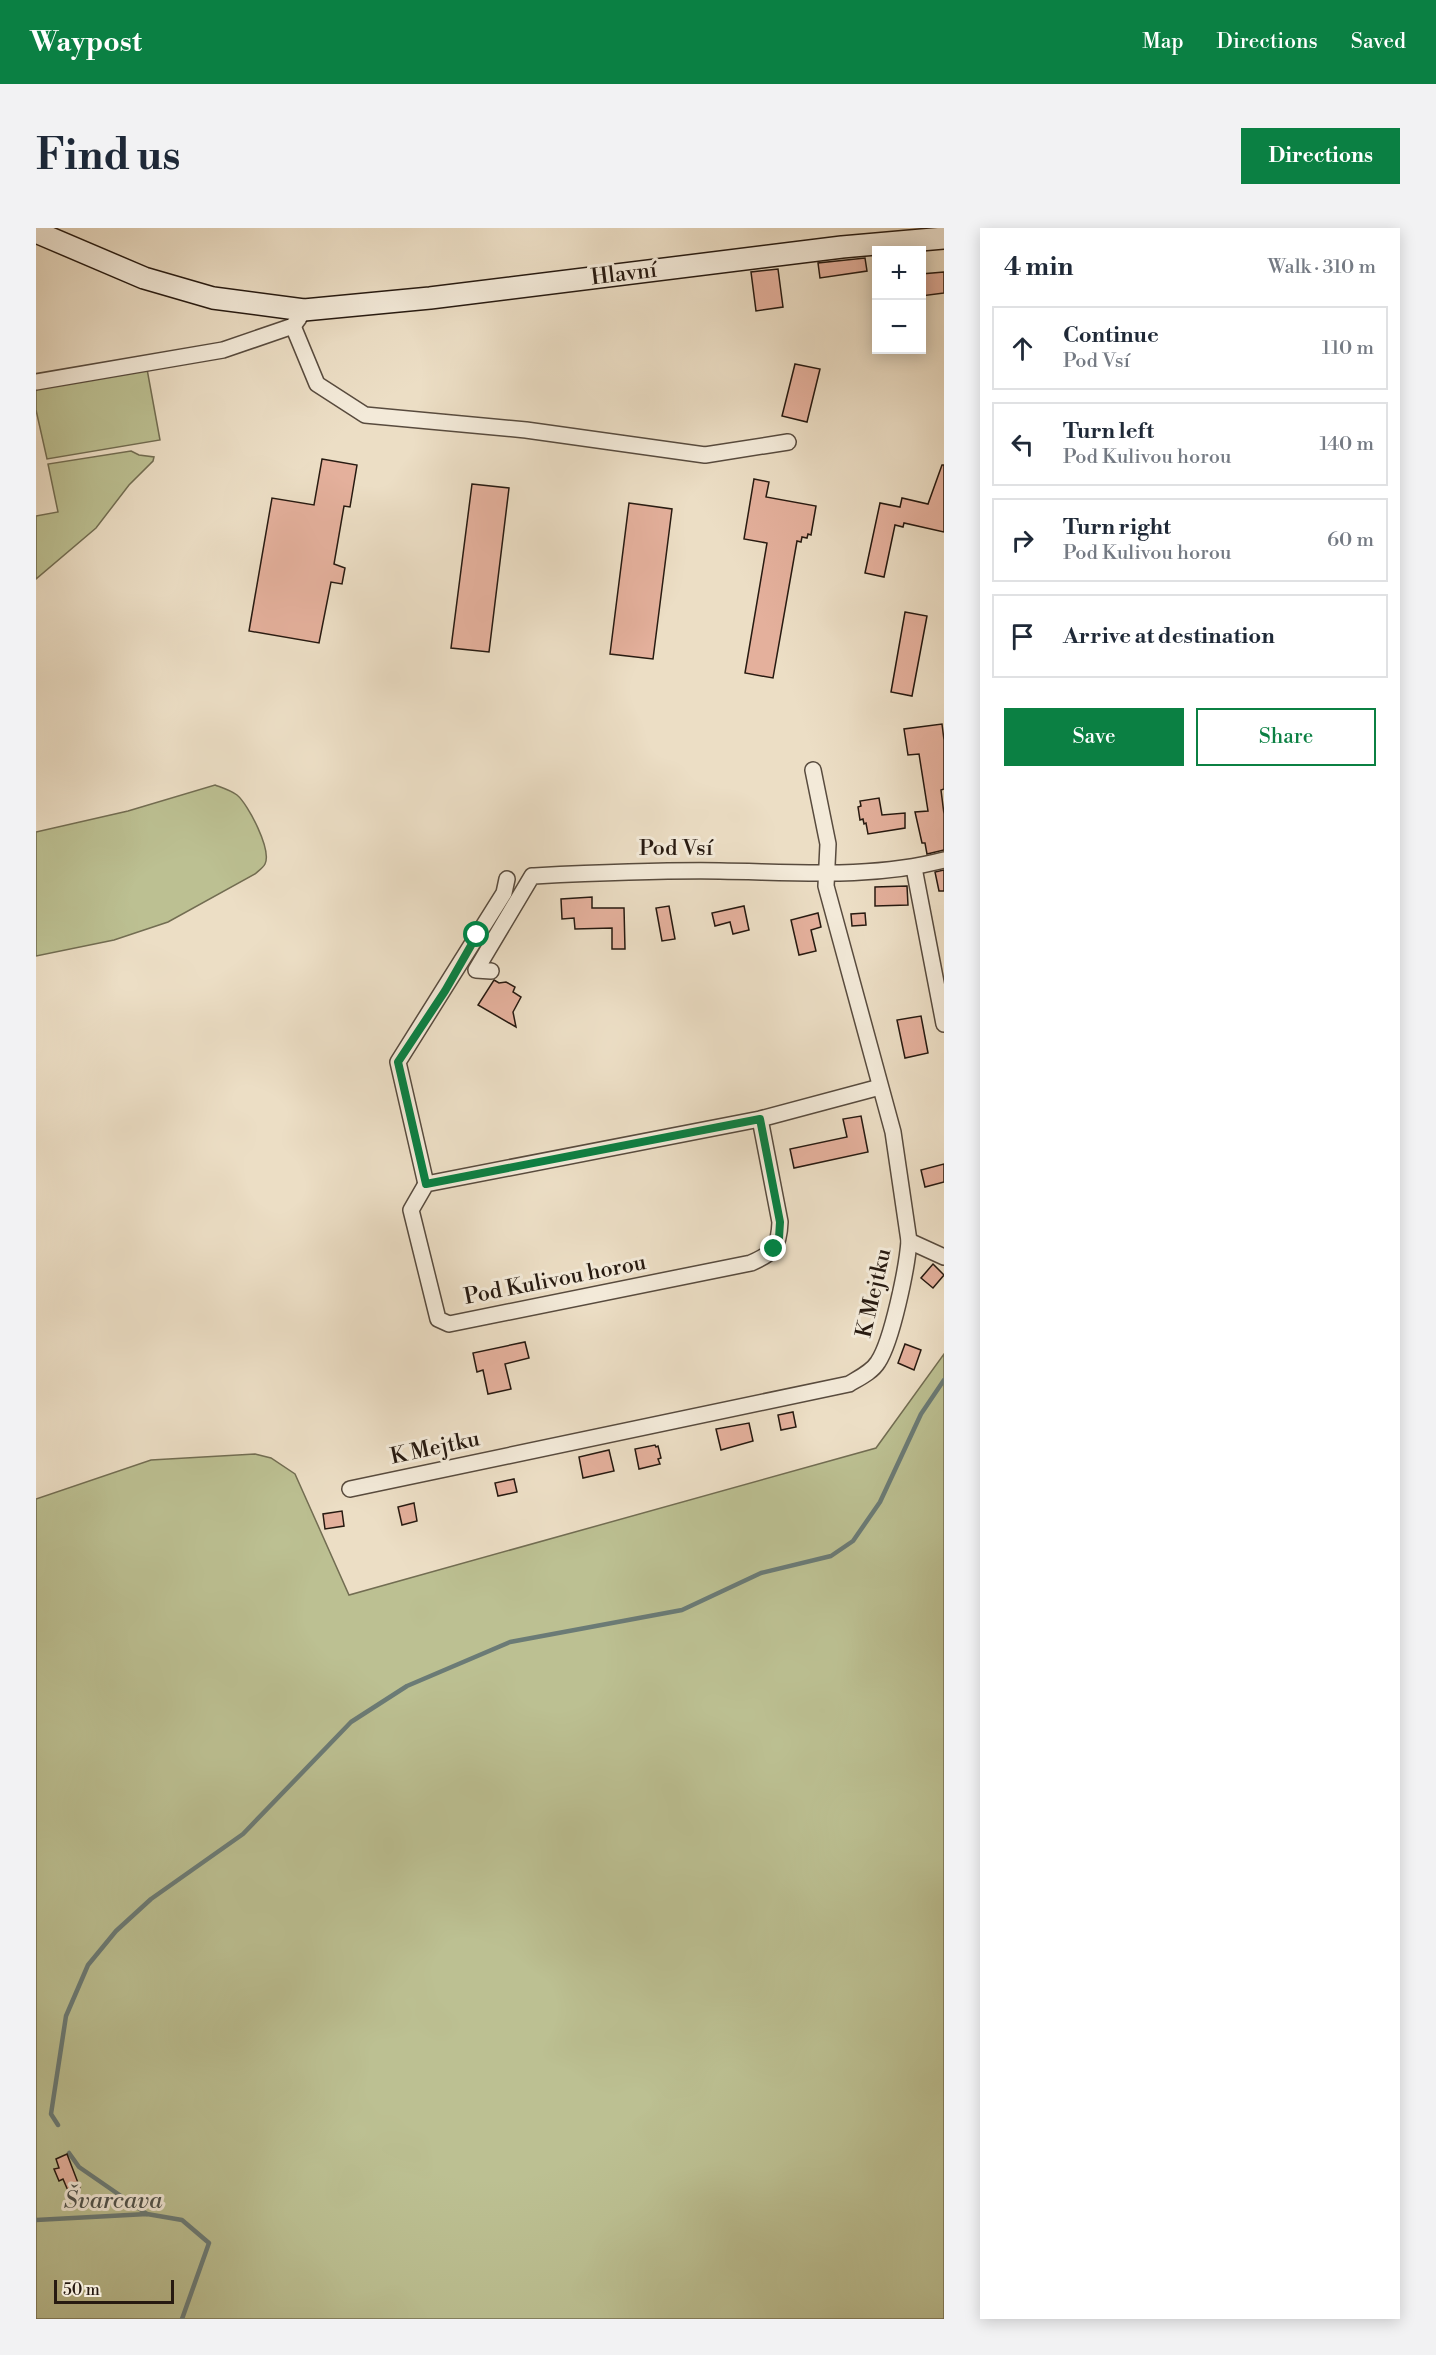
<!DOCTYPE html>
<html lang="en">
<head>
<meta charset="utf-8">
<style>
	:root { --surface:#fff; --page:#f2f2f3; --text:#1f2937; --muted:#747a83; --line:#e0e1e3; --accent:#0b8043 }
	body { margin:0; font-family:"Libre Bodoni",serif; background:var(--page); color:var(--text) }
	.controls { position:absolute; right:18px; top:18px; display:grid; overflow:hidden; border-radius:0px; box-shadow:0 3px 15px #0003 }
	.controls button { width:54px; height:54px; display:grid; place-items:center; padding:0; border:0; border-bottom:2px solid var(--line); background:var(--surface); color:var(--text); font:30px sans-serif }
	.scale { position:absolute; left:18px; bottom:15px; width:120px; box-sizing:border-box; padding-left:6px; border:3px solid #271a11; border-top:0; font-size:16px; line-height:21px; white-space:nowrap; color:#271a11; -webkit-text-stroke:4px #f3ead9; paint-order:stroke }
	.stop { position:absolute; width:18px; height:18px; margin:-14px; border:4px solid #0b8043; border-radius:50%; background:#fff }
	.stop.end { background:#0b8043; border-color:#fff; box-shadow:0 2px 6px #0008 }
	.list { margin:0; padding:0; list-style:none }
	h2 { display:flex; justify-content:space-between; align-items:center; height:78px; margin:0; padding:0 24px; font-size:26px }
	h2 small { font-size:20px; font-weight:400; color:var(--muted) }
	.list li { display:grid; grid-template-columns:39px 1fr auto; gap:18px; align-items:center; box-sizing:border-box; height:84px; margin:0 12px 12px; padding:0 12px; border:2px solid var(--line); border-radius:0px }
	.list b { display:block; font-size:22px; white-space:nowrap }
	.list p { margin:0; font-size:20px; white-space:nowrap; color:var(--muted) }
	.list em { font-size:20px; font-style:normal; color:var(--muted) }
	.actions { display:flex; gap:12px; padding:18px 24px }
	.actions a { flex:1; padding:14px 0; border:2px solid var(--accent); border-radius:0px; text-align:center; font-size:21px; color:var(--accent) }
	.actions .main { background:var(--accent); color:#fff }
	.icon { flex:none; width:33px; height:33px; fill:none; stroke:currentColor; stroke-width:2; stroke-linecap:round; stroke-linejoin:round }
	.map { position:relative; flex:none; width:908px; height:2091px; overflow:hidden; border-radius:0px }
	header { display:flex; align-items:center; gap:36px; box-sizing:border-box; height:84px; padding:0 30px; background:var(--accent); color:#fff }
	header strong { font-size:28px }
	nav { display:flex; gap:33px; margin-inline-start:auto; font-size:21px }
	.intro { display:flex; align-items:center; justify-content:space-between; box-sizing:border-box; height:144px; padding:0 36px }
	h1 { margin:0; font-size:42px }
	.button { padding:15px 27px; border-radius:0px; background:var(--accent); color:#fff; font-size:21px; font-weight:700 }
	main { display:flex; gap:36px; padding:0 36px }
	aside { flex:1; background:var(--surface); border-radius:0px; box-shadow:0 3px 15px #0003 }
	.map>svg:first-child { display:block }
</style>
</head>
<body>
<header>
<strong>Waypost</strong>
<nav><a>Map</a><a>Directions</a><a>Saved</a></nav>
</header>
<div class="intro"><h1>Find us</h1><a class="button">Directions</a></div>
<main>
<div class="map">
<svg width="908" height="2091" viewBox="0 0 908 2091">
	<rect width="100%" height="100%" fill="#ecdec5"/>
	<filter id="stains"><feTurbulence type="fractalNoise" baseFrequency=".00333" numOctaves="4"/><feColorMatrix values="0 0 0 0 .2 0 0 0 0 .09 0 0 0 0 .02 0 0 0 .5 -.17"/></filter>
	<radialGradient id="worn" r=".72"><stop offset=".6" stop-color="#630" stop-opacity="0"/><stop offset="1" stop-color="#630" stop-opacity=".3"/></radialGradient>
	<g fill="#bcc092" stroke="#726d52" stroke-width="1.5">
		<path d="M111,141l13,71 -113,19 -11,-49v-22z"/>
		<path d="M95,223l8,4 15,2 -1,4 -24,24 -33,43 -60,51v-63l22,-4 -10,-48z"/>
		<path d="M179,557c8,3 15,5 22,10 11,9 35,55 28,69 -2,4 -7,7 -10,10l-87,48 -54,18 -78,16v-124l92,-21z"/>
		<path d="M908,1126v965h-908v-820l115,-39 104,-6 16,4 24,16 54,121 527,-147z"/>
	</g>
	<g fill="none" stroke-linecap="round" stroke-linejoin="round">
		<g stroke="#6b7b76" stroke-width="4.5">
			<path d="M22,1897l-7,-11 15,-98 22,-51 28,-34 35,-32 92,-65 108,-112 56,-36 103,-44 172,-32 79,-37 70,-17 22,-15 27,-39 41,-88 23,-34"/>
			<path d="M33,1925l10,14 68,47"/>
			<path d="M0,1992l111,-6 35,6 27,23 -27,76"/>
		</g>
	</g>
	<g fill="#e4b09c" stroke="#271a11" stroke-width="1.5">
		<path d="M829,30l2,13 -47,7 -2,-15z"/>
		<path d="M742,41l5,38 -27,4 -5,-39z"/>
		<path d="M908,44v21l-23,3v-22z"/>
		<path d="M759,136l25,5 -13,53 -25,-6z"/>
		<path d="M286,231l35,6 -7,42 -6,-1 -10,58 11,4 -3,16 -11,-2 -12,61 -70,-12 23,-133 42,7z"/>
		<path d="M906,237h2v67l-40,-9 -1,4 -8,-2 -11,52 -19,-4 15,-70 20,4 2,-9 26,6z"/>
		<path d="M718,251l15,3 -3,15 50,9 -5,29 -3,-1 -1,4 -5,-1 -1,5 -4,-1 -24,137 -28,-5 22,-130 -23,-4z"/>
		<path d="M436,256l37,4 -20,164 -38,-4z"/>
		<path d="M593,275l43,6 -19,150 -43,-5z"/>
		<path d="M869,384l22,4 -15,80 -21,-4z"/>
		<path d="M906,496l2,16v49l-3,1 3,24v36l-17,4 -2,-11h-3l-7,-31 13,-1 -9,-57 -11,1 -4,-26z"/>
		<path d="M843,570l3,17 23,-2v15l-37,6 -2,-11 -2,1 -1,-5 -3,1 -2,-13 3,-1 -1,-5z"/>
		<path d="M908,642v21h-5l-4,-19z"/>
		<path d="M871,658l1,19 -33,1v-19z"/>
		<path d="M556,669v11h32l1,41h-13v-21l-37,1 -1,-11 -12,1 -1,-20z"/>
		<path d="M633,678l6,33 -13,2 -6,-33z"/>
		<path d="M708,678l5,24 -16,4 -3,-12 -15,4 -3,-13z"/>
		<path d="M782,685l3,14 -10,3 5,21 -17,4 -8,-35z"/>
		<path d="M829,685l1,12 -14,1 -1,-12z"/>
		<path d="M458,752l5,3 7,-1 9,5 -2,5 8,5 -8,15 3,15 -38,-22z"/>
		<path d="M885,788l7,37 -23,5 -8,-38z"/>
		<path d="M825,888l7,36 -74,16 -4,-19 57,-12 -4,-18z"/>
		<path d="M908,936v18l-19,5 -4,-17z"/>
		<path d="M897,1036l11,11 -11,13 -12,-10z"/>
		<path d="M489,1114l4,16 -24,6 6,25 -23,5 -5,-24 -6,2 -4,-19z"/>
		<path d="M869,1116l16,6 -7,20 -16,-7z"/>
		<path d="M757,1184l3,15 -15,3 -3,-15z"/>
		<path d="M713,1195l4,18 -32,9 -5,-21z"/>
		<path d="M619,1217l1,2 2,-1 3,12 -3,1 2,5 -21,5 -4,-20z"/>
		<path d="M573,1222l5,21 -31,7 -4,-21z"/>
		<path d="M478,1251l3,13 -19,4 -3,-13z"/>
		<path d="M378,1275l3,18 -15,4 -4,-18z"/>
		<path d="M306,1283l2,15 -19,3 -2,-15z"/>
		<path d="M31,1926l13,34 -11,5 -6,-14 -4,2 -5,-12 5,-1 -3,-9z"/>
	</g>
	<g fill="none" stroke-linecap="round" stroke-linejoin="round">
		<g stroke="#584b3e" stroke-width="18">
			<g id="minor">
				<path d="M257,98l24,58 48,31 161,15 179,25 83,-13"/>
				<path d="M0,154l187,-32 70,-24 6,-8"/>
				<path d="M878,640l30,156"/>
				<path d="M455,743l-15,-1 56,-94c63,-3 125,-6 188,-5 74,1 152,8 224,-11"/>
				<path d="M724,891l20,103c-1,25 -6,31 -29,41l-302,61 -11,-5 -27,-109 15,-26 334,-65 120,-32"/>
				<path d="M390,956l-28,-122 106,-169 3,-14"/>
				<path d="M873,1013l35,16"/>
				<path d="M314,1261l499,-105c10,-6 23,-12 29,-22 14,-21 29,-94 31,-121l-16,-109 -67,-246 2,-42 -15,-74"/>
			</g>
		</g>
		<g stroke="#271a11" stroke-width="24">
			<path id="secondary" d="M0,4l108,46 69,20 91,12 126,-12 412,-51 102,-9"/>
		</g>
		<use href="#minor" stroke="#f3ead9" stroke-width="15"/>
		<use href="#secondary" stroke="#f3ead9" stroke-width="21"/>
	</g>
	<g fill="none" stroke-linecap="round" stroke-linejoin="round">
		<path stroke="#0b8043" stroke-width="8" d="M441,707l-32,56 -47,71 28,122 334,-65 20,103 -1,16 -5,11"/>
	</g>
	<g text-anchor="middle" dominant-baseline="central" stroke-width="6" stroke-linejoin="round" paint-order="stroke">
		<g font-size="22" fill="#271a11" stroke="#f3ead9">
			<text transform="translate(588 46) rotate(-7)">Hlavní</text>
			<text x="640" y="620">Pod Vsí</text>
			<text transform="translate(519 1052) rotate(-11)">Pod Kulivou horou</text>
			<text transform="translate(838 1065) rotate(-77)">K Mejtku</text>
			<text transform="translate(399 1220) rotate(-12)">K Mejtku</text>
		</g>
		<g font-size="24" font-style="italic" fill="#4f524c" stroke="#f3ead9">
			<text x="77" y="1973">Švarcava</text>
		</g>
	</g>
	<rect width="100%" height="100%" filter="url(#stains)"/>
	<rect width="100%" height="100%" fill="url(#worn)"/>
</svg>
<div class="controls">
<button>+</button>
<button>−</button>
</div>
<div class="scale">50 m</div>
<div class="stop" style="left:441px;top:707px"></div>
<div class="stop end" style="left:738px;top:1021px"></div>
</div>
<aside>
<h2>4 min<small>Walk · 310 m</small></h2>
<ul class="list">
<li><svg class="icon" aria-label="ahead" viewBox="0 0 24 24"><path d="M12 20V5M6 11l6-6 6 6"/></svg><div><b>Continue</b><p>Pod Vsí</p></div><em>110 m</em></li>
<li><svg class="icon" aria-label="left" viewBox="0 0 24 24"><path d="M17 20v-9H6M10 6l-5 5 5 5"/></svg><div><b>Turn left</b><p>Pod Kulivou horou</p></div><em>140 m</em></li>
<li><svg class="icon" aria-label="right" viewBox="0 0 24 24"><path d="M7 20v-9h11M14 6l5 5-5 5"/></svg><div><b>Turn right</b><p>Pod Kulivou horou</p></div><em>60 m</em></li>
<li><svg class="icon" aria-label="arrive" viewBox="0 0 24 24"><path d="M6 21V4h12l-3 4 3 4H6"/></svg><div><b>Arrive at destination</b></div></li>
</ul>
<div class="actions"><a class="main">Save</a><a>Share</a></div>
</aside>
</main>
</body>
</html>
